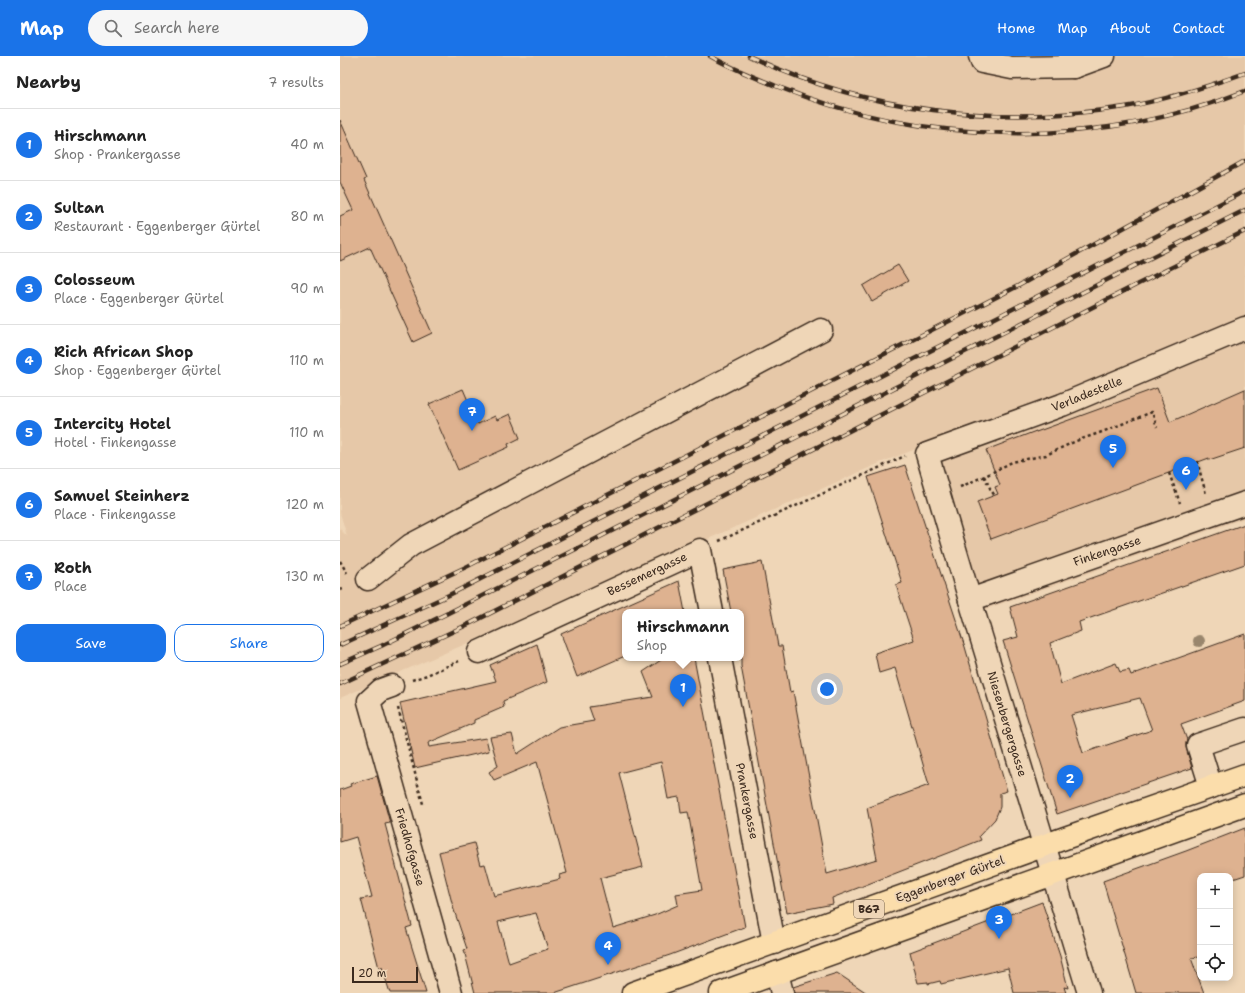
<!DOCTYPE html>
<html lang="en">
<head>
<meta charset="utf-8">
<style>
	:root { --surface:#fff; --page:#f6f6f6; --text:#222; --muted:#767676; --line:#e0e0e0; --accent:#1a73e8 }
	body { margin:0; font-family:"Shantell Sans",sans-serif; background:var(--page); color:var(--text) }
	.controls { position:absolute; right:12px; bottom:12px; display:grid; overflow:hidden; border-radius:8px; box-shadow:0 2px 10px #0003 }
	.controls button { width:36px; height:36px; display:grid; place-items:center; padding:0; border:0; border-bottom:1px solid var(--line); background:var(--surface); color:var(--text); font:20px sans-serif }
	.scale { position:absolute; left:12px; bottom:10px; width:66px; box-sizing:border-box; padding-left:4px; border:2px solid #3b2a1e; border-top:0; font-size:11px; line-height:14px; white-space:nowrap; color:#3b2a1e; -webkit-text-stroke:3px #efd6b7; paint-order:stroke }
	.you { position:absolute; left:487px; top:633px; width:14px; height:14px; margin:-10px; border:3px solid #fff; border-radius:50%; background:#1a73e8; box-shadow:0 0 0 6px #1a73e833 }
	.badge { display:grid; place-items:center; width:26px; height:26px; border-radius:50%; background:var(--accent); color:#fff; font-size:13px; font-weight:700 }
	.pin { position:absolute; translate:-50% -33px; filter:drop-shadow(0 1px 2px #0008) }
	.pin::after { content:''; position:absolute; top:21px; width:14px; height:12px; background:inherit; clip-path:polygon(0 0,100% 0,50% 100%) }
	.popup { position:absolute; left:282px; top:553px; width:122px; height:52px; box-sizing:border-box; display:grid; place-content:center; border-radius:8px; background:var(--surface); filter:drop-shadow(0 1px 3px #0005); font-size:13px; white-space:nowrap; color:var(--muted) }
	.popup b { font-size:15px; color:var(--text) }
	.popup::after { content:''; position:absolute; left:50%; top:100%; margin-left:-8px; border:8px solid transparent; border-top-color:var(--surface) }
	.list { margin:0; padding:0; list-style:none }
	h2 { display:flex; justify-content:space-between; align-items:center; height:52px; margin:0; padding:0 16px; font-size:17px }
	h2 small { font-size:13px; font-weight:400; color:var(--muted) }
	.list li { display:grid; grid-template-columns:26px 1fr auto; gap:12px; align-items:center; box-sizing:border-box; height:72px; padding:0 16px; border-top:1px solid var(--line) }
	.list b { display:block; font-size:15px; white-space:nowrap }
	.list p { margin:0; font-size:13px; white-space:nowrap; color:var(--muted) }
	.list em { font-size:13px; font-style:normal; color:var(--muted) }
	.actions { display:flex; gap:8px; padding:12px 16px }
	.actions a { flex:1; padding:9px 0; border:1px solid var(--accent); border-radius:12px; text-align:center; font-size:14px; color:var(--accent) }
	.actions .main { background:var(--accent); color:#fff }
	.icon { flex:none; width:22px; height:22px; fill:none; stroke:currentColor; stroke-width:2; stroke-linecap:round; stroke-linejoin:round }
	.map { position:relative; flex:none; width:905px; height:937px; overflow:hidden }
	header { display:flex; align-items:center; gap:24px; box-sizing:border-box; height:56px; padding:0 20px; background:var(--accent); color:#fff }
	header strong { font-size:19px }
	nav { display:flex; gap:22px; margin-inline-start:auto; font-size:14px }
	.search { width:280px; height:36px; background:var(--page); display:flex; align-items:center; gap:10px; box-sizing:border-box; padding:0 14px; border-radius:22px; color:var(--muted); font-size:15px }
	main { display:flex }
	aside { flex:1; background:var(--surface) }
	.map>svg:first-child { display:block }
</style>
</head>
<body>
<header>
<strong>Map</strong>
<div class="search"><svg class="icon" aria-label="search" viewBox="0 0 24 24"><circle cx="10" cy="10" r="6"/><path d="M15 15l6 6"/></svg>Search here</div>
<nav><a>Home</a><a>Map</a><a>About</a><a>Contact</a></nav>
</header>
<main>
<aside>
<h2>Nearby<small>7 results</small></h2>
<ul class="list">
<li><span class="badge">1</span><div><b>Hirschmann</b><p>Shop · Prankergasse</p></div><em>40 m</em></li>
<li><span class="badge">2</span><div><b>Sultan</b><p>Restaurant · Eggenberger Gürtel</p></div><em>80 m</em></li>
<li><span class="badge">3</span><div><b>Colosseum</b><p>Place · Eggenberger Gürtel</p></div><em>90 m</em></li>
<li><span class="badge">4</span><div><b>Rich African Shop</b><p>Shop · Eggenberger Gürtel</p></div><em>110 m</em></li>
<li><span class="badge">5</span><div><b>Intercity Hotel</b><p>Hotel · Finkengasse</p></div><em>110 m</em></li>
<li><span class="badge">6</span><div><b>Samuel Steinherz</b><p>Place · Finkengasse</p></div><em>120 m</em></li>
<li><span class="badge">7</span><div><b>Roth</b><p>Place</p></div><em>130 m</em></li>
</ul>
<div class="actions"><a class="main">Save</a><a>Share</a></div>
</aside>
<div class="map">
<svg width="905" height="937" viewBox="0 0 905 937">
	<rect width="100%" height="100%" fill="#efd6b7"/>
	<filter id="ink" filterUnits="userSpaceOnUse"><feTurbulence type="fractalNoise" baseFrequency=".025" numOctaves="2"/><feDisplacementMap in="SourceGraphic" scale="8" xChannelSelector="R" yChannelSelector="G"/><feConvolveMatrix kernelMatrix="1 2 1 2 8 2 1 2 1" color-interpolation-filters="sRGB"/></filter>
	<g filter="url(#ink)">
		<path fill="#e6c8a8" d="M0,0h905v462l-279,98 -50,-167 -34,13 -244,108 -298,128v-169l7,7 -7,-23z"/>
		<g fill="#deb290" stroke="#3b2a1e" fill-rule="evenodd">
			<path d="M0,64l26,59 -2,1 68,153 -19,9 -43,-95 -30,14v-45l13,-6 -13,-28z"/>
			<path d="M558,209l10,16 -36,21 -9,-16z"/>
			<path d="M817,332l13,34 75,-33v59l-36,12v-2l-218,81 -14,-37 21,-8 -3,-7 5,-2 -14,-35 50,-19v1z"/>
			<path d="M123,333l15,35 17,-8 2,4 13,-6 10,24 -12,6 1,3 -51,23 -29,-66z"/>
			<path d="M565,409l60,182 42,144 -7,2v14l-5,12 -16,17 2,4 -149,58 1,6 -46,9 -46,-247v-54h-10l-8,-42 39,-8 16,84h4l8,46 3,-1 34,183 50,-15 -10,-51 62,-23 -34,-117 -16,5 -4,-20 39,-13 -18,-55 6,-2 -34,-106z"/>
			<path d="M905,468v40l-166,58 2,9 -31,12 11,41 55,-21 4,9 9,-2 2,5 114,-41v67l-64,23 6,16 -1,3v5l6,20 -135,46 -54,-173 15,-4 -8,-30zM800,642l12,32 -69,23 -12,-38z"/>
			<path d="M339,525l6,31h-60v44l-48,21 -16,-43z"/>
			<path d="M197,588l10,38 -44,19 1,6 -30,13v3l-46,20 1,4 57,-9 3,13 -74,17 -15,-65 96,-22 -6,-16z"/>
			<path d="M324,602h30l51,269 -75,28 -116,38h-79l-11,-43 3,-1 -14,-42 -14,-55 35,-9 6,22 5,-1 9,32 66,-17 -1,-4 8,-2 -30,-111 -43,18 -5,-8 9,-6 -8,-29 22,-3 5,20 42,-27 35,-6 -5,-14 64,-10 -10,-25zM321,706l7,37 11,-2 2,16 7,-1 14,78 -26,4 2,11 -23,10 -42,13 -13,-50 43,-11 -24,-94zM196,857l12,36 -39,14 -11,-41z"/>
			<path d="M37,720l13,47 -5,1 27,102 -6,2 20,65h-36l-8,-26 -3,1 -18,-69 11,-2 -16,-60 -16,5v-52l11,-4 -1,-2z"/>
			<path d="M905,772v47l-15,5v-4h-30v81l-9,1 13,35h-68l-33,-112 83,-30z"/>
			<path d="M702,846l18,54 8,32 -4,-1 2,6h-52l-6,-25 -67,16 -1,-3 -12,3v-2l-10,1 -8,-31z"/>
			<path d="M497,917l30,20h-73l-1,-6z"/>
		</g>
		<g fill="none" stroke-linecap="round" stroke-linejoin="round">
			<g stroke="#3b2a1e" stroke-width="25">
				<g id="minor">
					<path d="M640,0l2,6 30,6 62,-1"/>
					<path d="M730,0l4,11 30,-11"/>
					<path d="M28,523l43,-34 410,-215"/>
					<path d="M630,544l275,-97"/>
					<path d="M139,596l221,-102 12,62"/>
					<path d="M380,602l54,285"/>
					<path d="M52,630l-11,4 -12,11 82,292"/>
					<path d="M871,731l-13,-42 47,-16"/>
					<path d="M437,917l5,20"/>
					<path d="M749,937l-119,-393 -43,-146 135,-49 183,-77"/>
				</g>
			</g>
			<g stroke="#3b2a1e" stroke-width="25">
				<g id="major">
					<path d="M293,937l432,-155 180,-63"/>
					<path d="M381,937l524,-188"/>
				</g>
			</g>
			<g stroke="#3b2a1e" stroke-width="2.5" stroke-dasharray="3 3" stroke-linecap="butt">
				<path d="M857,405l9,33"/>
				<path d="M829,417l11,30"/>
				<path d="M644,420l7,14 4,6"/>
				<path d="M620,431l27,-12 25,-13 34,-7 30,-14 26,-9 50,-20 5,15"/>
				<path d="M379,485l186,-85"/>
				<path d="M0,505l7,12"/>
				<path d="M0,534l3,-1"/>
				<path d="M72,624l15,-5 32,-14"/>
				<path d="M58,652l25,96"/>
			</g>
			<use href="#minor" stroke="#efd6b7" stroke-width="22"/>
			<use href="#major" stroke="#fbddab" stroke-width="22"/>
			<g stroke="#3b2a1e" stroke-width="4.5">
				<g id="rail">
					<path d="M370,0c21,12 44,21 66,30 148,60 320,64 469,5"/>
					<path d="M409,0c116,56 250,71 376,51 41,-7 81,-20 120,-34"/>
					<path d="M0,570l126,-59 552,-281 227,-125"/>
					<path d="M0,589l109,-50 796,-404"/>
					<path d="M0,608l41,-18 67,-33 138,-69 659,-334"/>
					<path d="M0,628l131,-61 667,-339 107,-53"/>
				</g>
			</g>
			<use href="#rail" stroke="#efd6b7" stroke-width="3" stroke-dasharray="9" stroke-linecap="butt"/>
		</g>
		<circle fill="#99866d" cx="859" cy="585" r="6"/>
	</g>
	<g text-anchor="middle" dominant-baseline="central" stroke-width="4" stroke-linejoin="round" paint-order="stroke">
		<rect fill="#efd6b7" stroke="#715e4c" stroke-width="1" x="514" y="844" width="30" height="18" rx="3"/>
		<g font-size="11" font-weight="bold" fill="#3b2a1e">
			<text x="529" y="853">B67</text>
		</g>
		<g font-size="12" fill="#3b2a1e" stroke="#efd6b7">
			<text transform="translate(747 338) rotate(-22)">Verladestelle</text>
			<text transform="translate(767 495) rotate(-19)">Finkengasse</text>
			<text transform="translate(307 518) rotate(-25)">Bessemergasse</text>
			<text transform="translate(667 668) rotate(73)">Niesenbergergasse</text>
			<text transform="translate(407 745) rotate(79)">Prankergasse</text>
			<text transform="translate(70 791) rotate(74)">Friedhofgasse</text>
			<text transform="translate(610 823) rotate(-20)">Eggenberger Gürtel</text>
		</g>
	</g>
</svg>
<div class="controls">
<button>+</button>
<button>−</button>
<button><svg class="icon" aria-label="locate" viewBox="0 0 24 24"><circle cx="12" cy="12" r="6"/><path d="M12 2v4M12 18v4M2 12h4M18 12h4"/></svg></button>
</div>
<div class="scale">20 m</div>
<div class="you"></div>
<div class="pin badge" style="left:343px;top:651px">1</div>
<div class="popup"><b>Hirschmann</b>Shop</div>
<div class="pin badge" style="left:730px;top:742px">2</div>
<div class="pin badge" style="left:659px;top:883px">3</div>
<div class="pin badge" style="left:268px;top:909px">4</div>
<div class="pin badge" style="left:773px;top:412px">5</div>
<div class="pin badge" style="left:846px;top:434px">6</div>
<div class="pin badge" style="left:132px;top:375px">7</div>
</div>
</main>
</body>
</html>
